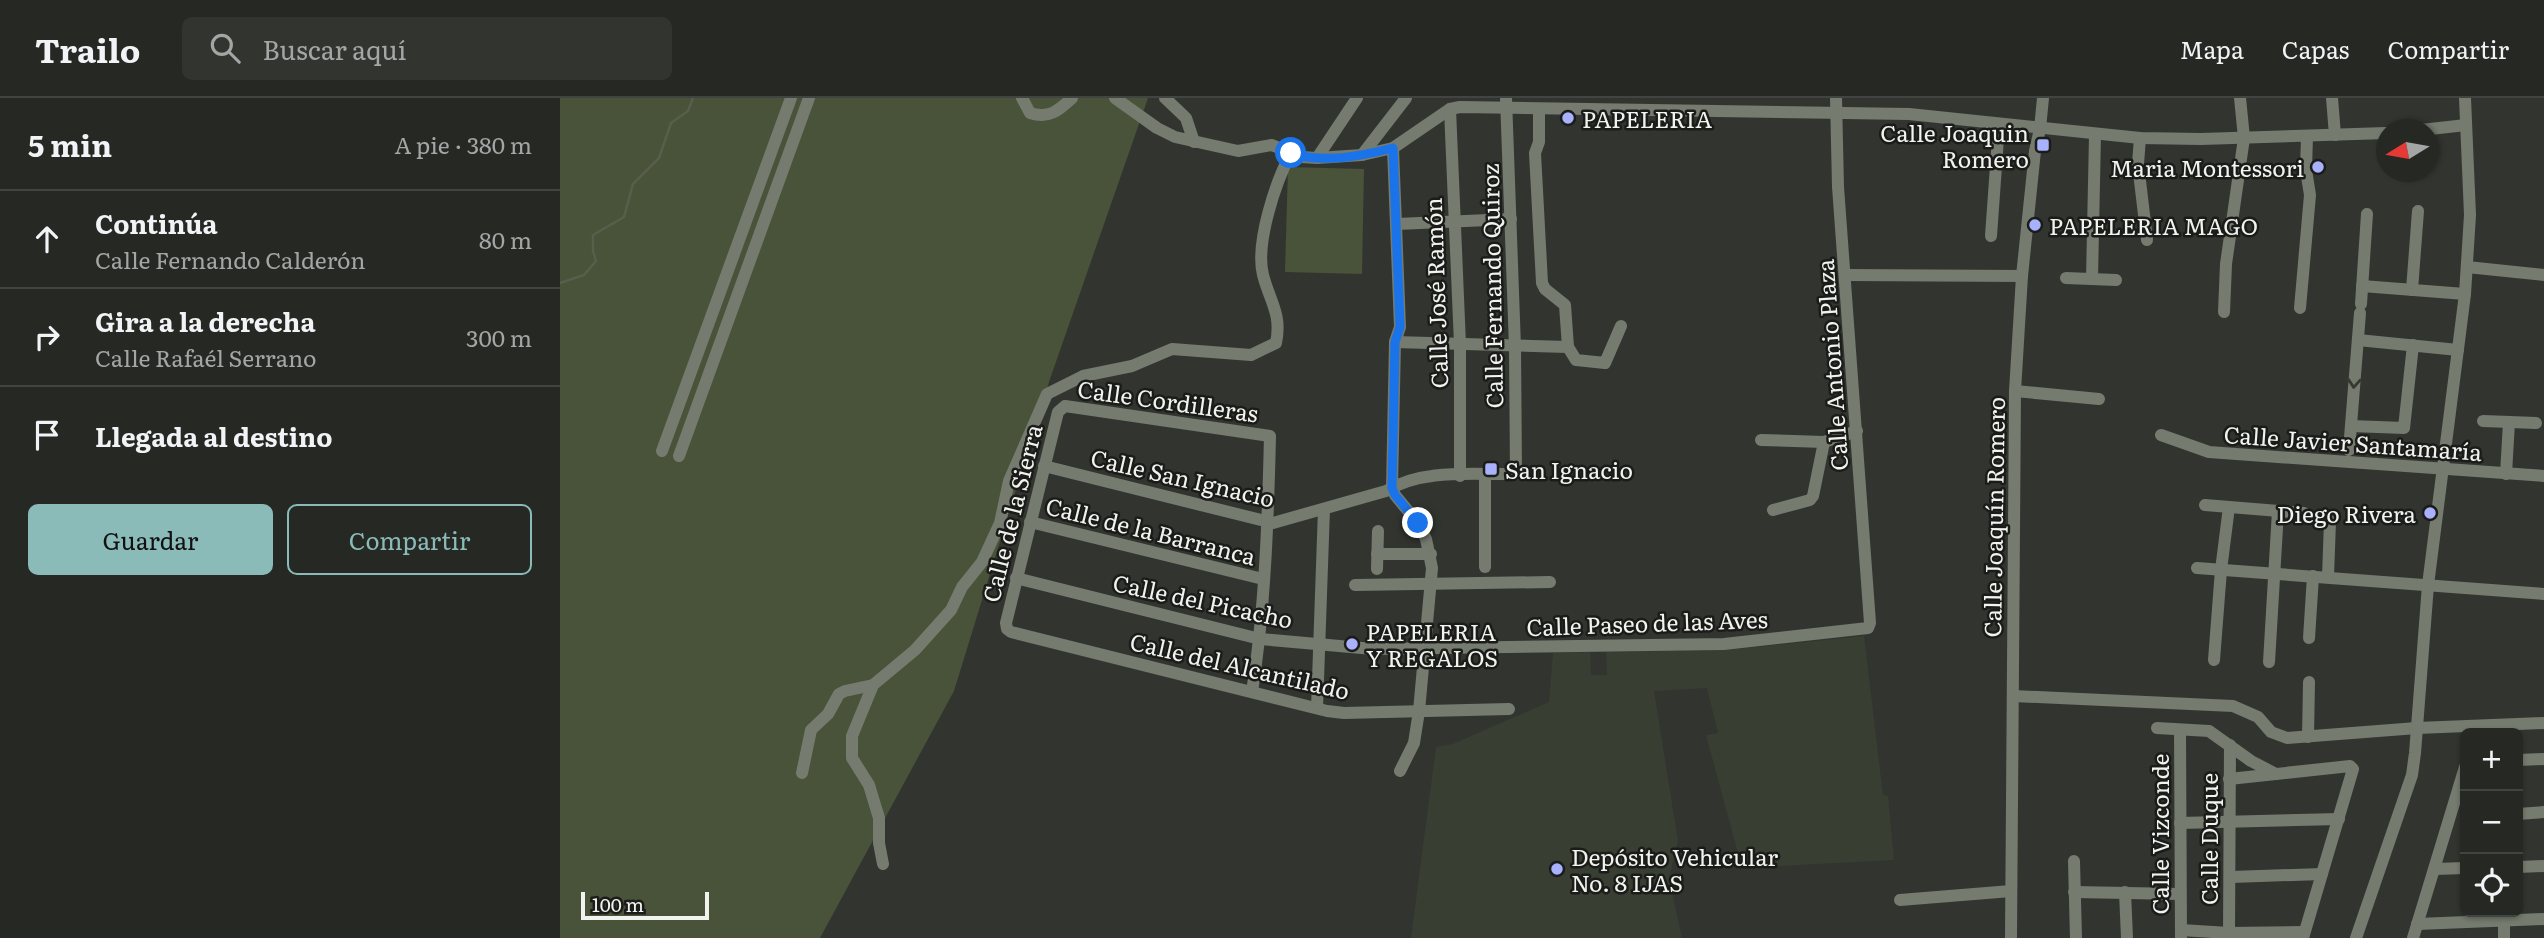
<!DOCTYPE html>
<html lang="es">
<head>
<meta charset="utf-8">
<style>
	:root { --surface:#262823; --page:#323430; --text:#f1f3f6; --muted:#a4a6a6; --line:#424441; --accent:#8bbbb9 }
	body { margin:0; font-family:Literata,serif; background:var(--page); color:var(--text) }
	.controls { position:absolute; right:21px; bottom:21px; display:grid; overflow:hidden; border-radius:10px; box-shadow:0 2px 5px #0004 }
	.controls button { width:63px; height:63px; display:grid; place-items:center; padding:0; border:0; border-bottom:2px solid var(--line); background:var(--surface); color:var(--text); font:35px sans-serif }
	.compass { position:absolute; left:1816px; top:21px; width:63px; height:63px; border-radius:50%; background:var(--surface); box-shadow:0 2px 5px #0004; rotate:259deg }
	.scale { position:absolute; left:21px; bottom:18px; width:128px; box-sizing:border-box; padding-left:7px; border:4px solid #f1f3ef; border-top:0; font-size:19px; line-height:24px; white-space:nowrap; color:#f1f3ef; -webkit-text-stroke:5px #1b1c19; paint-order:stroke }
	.stop { position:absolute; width:21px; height:21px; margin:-16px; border:5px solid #1a73e8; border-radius:50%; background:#fff }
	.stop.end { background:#1a73e8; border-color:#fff; box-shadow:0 2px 7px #0008 }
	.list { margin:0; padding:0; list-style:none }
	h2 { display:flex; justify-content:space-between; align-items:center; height:91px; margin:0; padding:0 28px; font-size:30px }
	h2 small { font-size:23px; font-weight:400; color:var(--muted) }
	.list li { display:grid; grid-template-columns:46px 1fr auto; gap:21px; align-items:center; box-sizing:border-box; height:98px; padding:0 28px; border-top:2px solid var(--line) }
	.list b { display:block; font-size:26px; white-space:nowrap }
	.list p { margin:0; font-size:23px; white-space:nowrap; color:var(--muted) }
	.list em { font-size:23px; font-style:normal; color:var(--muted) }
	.actions { display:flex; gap:14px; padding:21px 28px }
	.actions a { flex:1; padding:16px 0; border:2px solid var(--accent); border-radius:10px; text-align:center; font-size:24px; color:var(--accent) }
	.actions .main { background:var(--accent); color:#111 }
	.icon { flex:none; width:38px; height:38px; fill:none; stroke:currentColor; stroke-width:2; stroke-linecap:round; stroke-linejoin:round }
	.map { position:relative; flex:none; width:1984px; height:840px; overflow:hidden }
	header { display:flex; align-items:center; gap:42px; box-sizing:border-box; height:98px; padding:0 35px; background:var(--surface); border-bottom:2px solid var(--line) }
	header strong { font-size:33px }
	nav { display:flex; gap:38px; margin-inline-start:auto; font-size:24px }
	.search { width:490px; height:63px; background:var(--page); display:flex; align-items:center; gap:18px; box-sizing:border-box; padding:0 24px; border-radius:10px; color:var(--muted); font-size:26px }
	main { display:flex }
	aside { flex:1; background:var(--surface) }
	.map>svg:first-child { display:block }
</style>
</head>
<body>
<header>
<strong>Trailo</strong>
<div class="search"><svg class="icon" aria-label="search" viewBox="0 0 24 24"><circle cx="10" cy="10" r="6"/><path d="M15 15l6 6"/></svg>Buscar aquí</div>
<nav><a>Mapa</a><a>Capas</a><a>Compartir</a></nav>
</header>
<main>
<aside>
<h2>5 min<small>A pie · 380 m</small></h2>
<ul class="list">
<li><svg class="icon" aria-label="ahead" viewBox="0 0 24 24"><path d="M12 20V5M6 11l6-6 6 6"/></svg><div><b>Continúa</b><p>Calle Fernando Calderón</p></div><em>80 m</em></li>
<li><svg class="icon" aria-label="right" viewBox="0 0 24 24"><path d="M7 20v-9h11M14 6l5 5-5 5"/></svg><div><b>Gira a la derecha</b><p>Calle Rafaél Serrano</p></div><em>300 m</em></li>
<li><svg class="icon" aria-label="arrive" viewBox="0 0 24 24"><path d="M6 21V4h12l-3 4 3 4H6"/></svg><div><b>Llegada al destino</b></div></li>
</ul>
<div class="actions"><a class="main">Guardar</a><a>Compartir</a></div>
</aside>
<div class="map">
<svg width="1984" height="840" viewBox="0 0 1984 840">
	<rect width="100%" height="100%" fill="#32352f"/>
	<path fill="#383e32" d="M1304,538l19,159 5,1 6,64 -152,8 -36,-133 12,-2 -11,-45 -53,3 24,150 -9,37 13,60h-271l25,-191 17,-3 96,-42 4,-49 37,-1 1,23h16l-1,-23 120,-2z"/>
	<g fill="#485339">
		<path d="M0,0h588l-98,281 -96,312 -134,247h-260z"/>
		<path d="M728,69l76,2 -2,105 -77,-2z"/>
	</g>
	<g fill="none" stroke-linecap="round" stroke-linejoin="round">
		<path stroke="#575f4c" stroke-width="2.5" d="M0,185l24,-8 12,-14 -3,-10v-16l31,-18 9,-33 26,-26 12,-35 17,-12 5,-13"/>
		<g stroke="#757b6e" stroke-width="12">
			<path d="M462,0l8,15c19,6 28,-2 42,-15"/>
			<path d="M555,0l42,30 18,9 63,14 34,-6 29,12 16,1 45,-3 31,-7 57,-39 10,-2 449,7 231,24 61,1 185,-6"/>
			<path d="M605,0l21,20 8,24"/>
			<path d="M1772,0l3,37"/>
			<path d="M890,11l10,235v132"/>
			<path d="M979,11v33l-4,11 7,130 3,6 20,16 3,42 8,13 29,3 16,-37"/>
			<path d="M1861,32l45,-5"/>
			<path d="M1580,40l-2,26 9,76"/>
			<path d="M833,50l7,179 -5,15 -3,146 3,7 23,28 8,16 6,29 -13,143 -5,32 -14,28"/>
			<path d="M802,57l44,-57"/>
			<path d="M757,60l40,-60"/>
			<path d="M837,126l114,-5"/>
			<path d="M1431,138l8,-112"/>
			<path d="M1907,169l77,8"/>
			<path d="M1286,177l176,1"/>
			<path d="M1506,180l50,2"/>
			<path d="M1532,181l3,-144"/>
			<path d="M1802,188l103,8"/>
			<path d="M1852,192l6,-79"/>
			<path d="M1801,206l6,-90"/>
			<path d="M1740,210l10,-113 -4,-25 1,-34"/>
			<path d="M1664,214l2,-48 18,-126 -4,-40"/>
			<path d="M1798,242l100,10"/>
			<path d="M835,244l173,5"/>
			<path d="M1455,293l84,8"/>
			<path d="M1923,323l53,2"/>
			<path d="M1791,328l53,2 9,-83"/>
			<path d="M1601,337l48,17 335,24"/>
			<path d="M1201,342l63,2 33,-11"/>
			<path d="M1789,352l11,-137"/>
			<path d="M102,353l129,-353"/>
			<path d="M119,358l130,-358"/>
			<path d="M484,368l229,57 113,-32c37,-23 88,-16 130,-17l-1,-127 -9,-249"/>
			<path d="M1946,376l3,-52"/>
			<path d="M925,377v92"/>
			<path d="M1645,407l99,8"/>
			<path d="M1213,412l37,-10 3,-4 11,-54"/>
			<path d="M470,424l233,57"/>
			<path d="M817,456h54"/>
			<path d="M1637,470l347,26"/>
			<path d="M817,471l1,-38"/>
			<path d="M1768,479l2,-56"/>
			<path d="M456,480l244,61 113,10 351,-5 144,-16 2,-5 -32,-436 -2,-89"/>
			<path d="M795,487l195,-3"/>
			<path d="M1749,540l4,-62"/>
			<path d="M1654,562l7,-90 8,-63"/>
			<path d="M1709,564l9,-151"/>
			<path d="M313,587l-21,51v22l17,27 10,33v25l4,21"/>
			<path d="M692,594c13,-84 16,-171 18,-256l-205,-30 -7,6 -52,211 1,6 4,3 316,79 17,2 165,-4"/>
			<path d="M1453,598l220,10 25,11 13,15 16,6 130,-10 127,-5"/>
			<path d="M757,610l7,-199"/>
			<path d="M1597,630l52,3 42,30 25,13"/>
			<path d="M1620,632l1,208"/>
			<path d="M1748,639l1,-55"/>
			<path d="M1958,662l26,-1"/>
			<path d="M242,675l9,-43 17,-16 11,-20 6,-3 28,-6 42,-35 36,-40 11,-23 20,-25 18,-39 9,-42 38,-87 36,-18 49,-10 40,-17 79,6 25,-12c6,-29 -6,-41 -13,-68 -8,-32 13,-94 28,-122"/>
			<path d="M1669,681l121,-13 3,3 -50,169"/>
			<path d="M1958,716l26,-2"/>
			<path d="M1620,725l159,-4"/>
			<path d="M1514,763l2,77"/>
			<path d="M1958,769l26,-1"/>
			<path d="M1875,771l30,-1"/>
			<path d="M1671,779l91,-3"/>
			<path d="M1514,794l106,2"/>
			<path d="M1565,794l2,46"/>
			<path d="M1340,802l111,-9"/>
			<path d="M1857,826l127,-5"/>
			<path d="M1621,832l48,3 75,-1"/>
			<path d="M1669,835l1,-188"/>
			<path d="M1451,840l4,-547 7,-115 13,-125 5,-22 3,-31"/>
			<path d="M1796,840l56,-163 3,-22 13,-168 37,-291 5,-79 -5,-117"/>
			<path d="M1853,840l52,-171"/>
			<path d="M1944,840v-17"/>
		</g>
	</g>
	<defs><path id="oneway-chevron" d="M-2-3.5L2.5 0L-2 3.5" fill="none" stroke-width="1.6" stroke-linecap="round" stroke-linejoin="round" transform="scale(1.75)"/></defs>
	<use stroke="#363833" href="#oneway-chevron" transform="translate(1794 285) rotate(94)"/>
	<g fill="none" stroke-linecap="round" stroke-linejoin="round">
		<path stroke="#1a73e8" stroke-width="9" d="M731,55c31,11 70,3 102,-5l7,179 -5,15 -3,146 3,7 23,28"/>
	</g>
	<g fill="#a7b1fc" stroke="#1b1c19" stroke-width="2.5">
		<circle cx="1008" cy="20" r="7"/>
		<rect x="1476" y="40" width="14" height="14" rx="3.5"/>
		<circle cx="1758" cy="69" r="7"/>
		<circle cx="1475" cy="127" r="7"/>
		<rect x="924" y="364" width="14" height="14" rx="3.5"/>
		<circle cx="1870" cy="415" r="7"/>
		<circle cx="792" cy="546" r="7"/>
		<circle cx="997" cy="771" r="7"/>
	</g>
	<g text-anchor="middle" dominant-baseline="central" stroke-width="5" stroke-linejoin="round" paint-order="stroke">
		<g font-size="23" fill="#f1f3ef" stroke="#1b1c19" text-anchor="start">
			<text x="1022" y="20">PAPELERIA</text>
			<text x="1469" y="34" text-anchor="end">Calle Joaquin<tspan x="1469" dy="26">Romero</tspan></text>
			<text x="1744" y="69" text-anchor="end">Maria Montessori</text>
			<text x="1489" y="127">PAPELERIA MAGO</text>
			<text x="945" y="371">San Ignacio</text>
			<text x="1856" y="415" text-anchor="end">Diego Rivera</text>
			<text x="806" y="533">PAPELERIA<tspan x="806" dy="26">Y REGALOS</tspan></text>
			<text x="1011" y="758">Depósito Vehicular<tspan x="1011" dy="26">No. 8 IJAS</tspan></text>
		</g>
		<g font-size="23" fill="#f1f3ef" stroke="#1b1c19">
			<text transform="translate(931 188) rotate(-91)">Calle Fernando Quiroz</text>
			<text transform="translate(875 195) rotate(-92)">Calle José Ramón</text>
			<text transform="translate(1271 267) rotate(-94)">Calle Antonio Plaza</text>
			<text transform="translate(608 302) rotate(8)">Calle Cordilleras</text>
			<text transform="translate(1793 344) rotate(4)">Calle Javier Santamaría</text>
			<text transform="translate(623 379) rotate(13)">Calle San Ignacio</text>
			<text transform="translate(451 415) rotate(-76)">Calle de la Sierra</text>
			<text transform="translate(1433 419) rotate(-89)">Calle Joaquín Romero</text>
			<text transform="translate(591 432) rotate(14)">Calle de la Barranca</text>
			<text transform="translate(643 502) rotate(12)">Calle del Picacho</text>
			<text transform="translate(1087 524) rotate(-2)">Calle Paseo de las Aves</text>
			<text transform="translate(680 567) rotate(13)">Calle del Alcantilado</text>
			<text transform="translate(1599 736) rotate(-90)">Calle Vizconde</text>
			<text transform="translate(1648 741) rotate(-90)">Calle Duque</text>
		</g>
	</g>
</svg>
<div class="controls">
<button>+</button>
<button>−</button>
<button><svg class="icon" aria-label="locate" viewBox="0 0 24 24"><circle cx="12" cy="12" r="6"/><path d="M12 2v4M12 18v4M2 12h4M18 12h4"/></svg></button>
</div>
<svg class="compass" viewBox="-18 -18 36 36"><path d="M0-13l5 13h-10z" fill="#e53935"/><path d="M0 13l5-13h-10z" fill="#a4a6a6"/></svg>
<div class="scale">100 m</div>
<div class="stop" style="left:731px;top:55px"></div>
<div class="stop end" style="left:858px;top:425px"></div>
</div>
</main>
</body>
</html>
